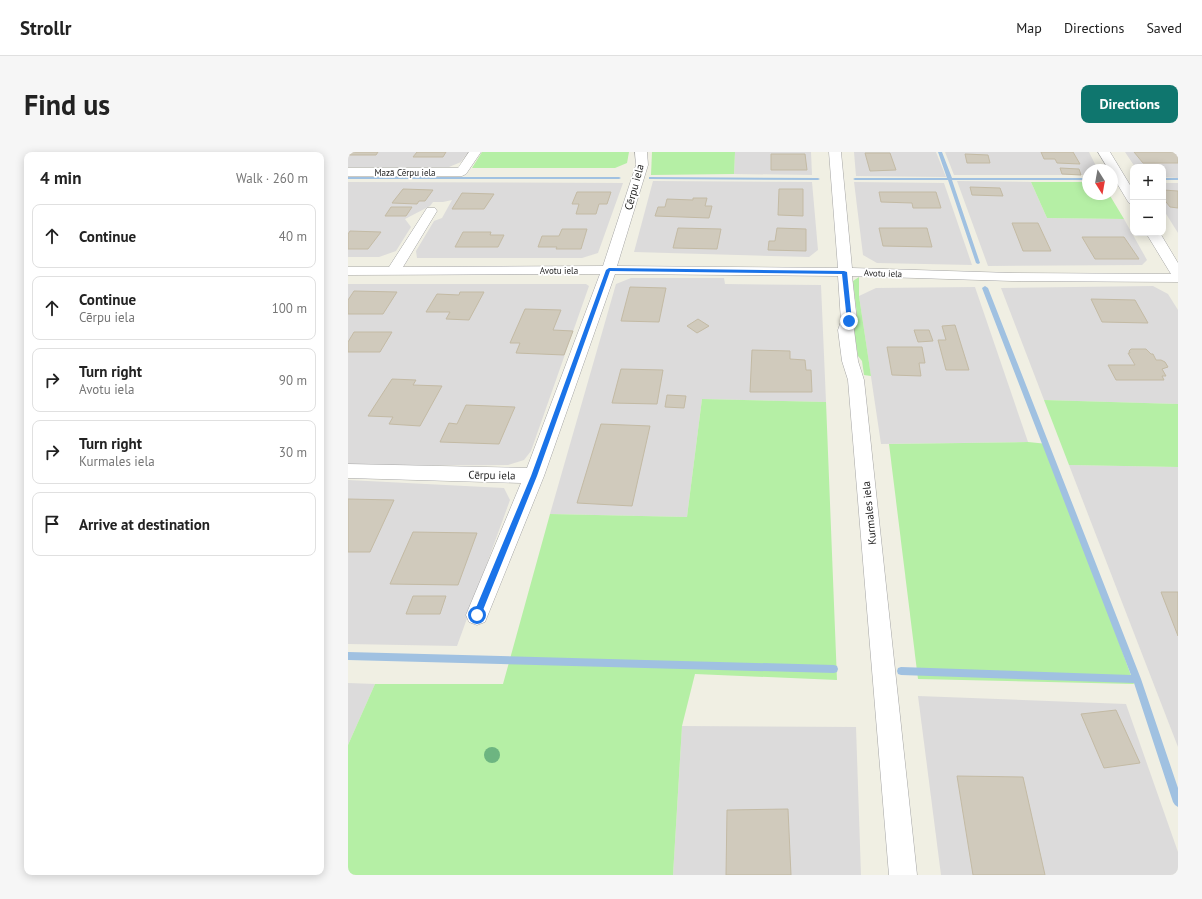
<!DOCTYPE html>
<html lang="en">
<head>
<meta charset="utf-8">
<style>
	:root { --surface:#fff; --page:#f6f6f6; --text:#222; --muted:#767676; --line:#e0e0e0; --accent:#0f766e }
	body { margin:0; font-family:"PT Sans",sans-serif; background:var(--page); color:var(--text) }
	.controls { position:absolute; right:12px; top:12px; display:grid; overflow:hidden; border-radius:8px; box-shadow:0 2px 10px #0003 }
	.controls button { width:36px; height:36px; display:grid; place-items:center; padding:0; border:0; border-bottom:1px solid var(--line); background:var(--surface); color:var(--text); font:20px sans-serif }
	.compass { position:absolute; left:734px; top:12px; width:36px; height:36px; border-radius:50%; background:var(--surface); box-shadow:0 2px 10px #0003; rotate:169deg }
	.stop { position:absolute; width:12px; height:12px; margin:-9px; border:3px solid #1a73e8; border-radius:50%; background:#fff }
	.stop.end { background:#1a73e8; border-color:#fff; box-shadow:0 1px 4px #0008 }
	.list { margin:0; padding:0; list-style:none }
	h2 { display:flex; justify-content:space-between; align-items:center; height:52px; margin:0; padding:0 16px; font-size:17px }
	h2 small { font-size:13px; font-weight:400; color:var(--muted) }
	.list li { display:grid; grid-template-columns:26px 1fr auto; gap:12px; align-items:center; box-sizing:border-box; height:64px; margin:0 8px 8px; padding:0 8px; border:1px solid var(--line); border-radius:8px }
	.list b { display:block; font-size:15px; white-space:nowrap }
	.list p { margin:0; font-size:13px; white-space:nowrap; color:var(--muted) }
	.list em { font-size:13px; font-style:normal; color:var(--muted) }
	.icon { flex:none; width:22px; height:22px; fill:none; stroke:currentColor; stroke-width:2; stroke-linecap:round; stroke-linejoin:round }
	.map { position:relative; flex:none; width:830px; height:723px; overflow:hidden; border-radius:8px }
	header { display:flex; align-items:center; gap:24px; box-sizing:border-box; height:56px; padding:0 20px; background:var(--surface); border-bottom:1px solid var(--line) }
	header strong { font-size:19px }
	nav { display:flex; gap:22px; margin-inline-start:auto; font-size:14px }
	.intro { display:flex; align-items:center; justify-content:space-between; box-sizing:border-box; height:96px; padding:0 24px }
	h1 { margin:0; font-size:28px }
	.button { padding:10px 18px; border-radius:8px; background:var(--accent); color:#fff; font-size:14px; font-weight:700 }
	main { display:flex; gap:24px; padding:0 24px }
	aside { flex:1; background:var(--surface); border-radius:8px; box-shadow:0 2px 10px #0003 }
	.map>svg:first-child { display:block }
</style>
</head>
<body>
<header>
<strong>Strollr</strong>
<nav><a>Map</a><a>Directions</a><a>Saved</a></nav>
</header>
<div class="intro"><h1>Find us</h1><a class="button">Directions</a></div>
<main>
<aside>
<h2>4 min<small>Walk · 260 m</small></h2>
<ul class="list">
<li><svg class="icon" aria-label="ahead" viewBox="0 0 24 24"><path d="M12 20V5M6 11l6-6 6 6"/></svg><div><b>Continue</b></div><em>40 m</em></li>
<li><svg class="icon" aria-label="ahead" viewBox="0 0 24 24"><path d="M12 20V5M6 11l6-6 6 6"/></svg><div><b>Continue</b><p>Cērpu iela</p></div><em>100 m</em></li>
<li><svg class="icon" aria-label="right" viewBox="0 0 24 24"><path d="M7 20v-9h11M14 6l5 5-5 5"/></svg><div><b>Turn right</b><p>Avotu iela</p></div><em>90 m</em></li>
<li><svg class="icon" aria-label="right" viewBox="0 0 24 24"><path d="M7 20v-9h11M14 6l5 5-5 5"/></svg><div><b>Turn right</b><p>Kurmales iela</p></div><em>30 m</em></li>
<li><svg class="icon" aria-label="arrive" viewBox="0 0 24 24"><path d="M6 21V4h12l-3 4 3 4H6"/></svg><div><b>Arrive at destination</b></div></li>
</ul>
</aside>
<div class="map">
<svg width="830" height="723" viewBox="0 0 830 723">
	<rect width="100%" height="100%" fill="#f0efe3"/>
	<g fill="#dcdbdb">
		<path d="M0,0h120l-7,10 -12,5h-101z"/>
		<path d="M387,0h76l1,23 -78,-1z"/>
		<path d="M506,0h82l10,25 -90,-1z"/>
		<path d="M597,0h144l9,18h-10v5h-134z"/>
		<path d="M777,0h53v26l-15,-1v-10h-28z"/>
		<path d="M305,29l159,1 6,68 -9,7 -175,-5z"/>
		<path d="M609,29l74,1 16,36 77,1 23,41 -5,5 -154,1z"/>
		<path d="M0,30l275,1 -25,70 -16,5h-165l-1,-7 18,-30 8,-3 10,-18 -9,2h-10l-3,4 -25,13 6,8 -15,24 -17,6h-31z"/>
		<path d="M506,30l90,1 28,82 -95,-2 -14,-8z"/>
		<path d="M815,31h15v50l-15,-24z"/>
		<path d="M283,126h93l1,6 96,1 5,117 -124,-3 -15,118 -137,-3 66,-230z"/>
		<path d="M0,132h238l3,2 -58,165 -7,9 -16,5 -160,1z"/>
		<path d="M805,134l15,8 10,16v94l-134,-4 -43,-112z"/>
		<path d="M627,135l53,155 -147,2 -22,-148 17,-8z"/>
		<path d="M721,313l109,2v280l-82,-212z"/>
		<path d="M0,328l156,8 6,12 -53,146 -109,-2z"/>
		<path d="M0,531l27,1 -27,61z"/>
		<path d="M570,544l208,8 52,148v23h-237z"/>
		<path d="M334,574l174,1 5,148h-188z"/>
	</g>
	<g fill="#b5efa5">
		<path d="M134,0h147l-2,11 -12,5h-143z"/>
		<path d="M304,0h83l-1,22 -83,1z"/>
		<path d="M683,30h57v12h21l15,25 -77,-1z"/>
		<path d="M511,125v19l12,80 -7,-1 -2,-14 -4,-5 -4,-26 3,-15 -4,-34z"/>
		<path d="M354,247l124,3 11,278 -142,-6 -13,52 -9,149h-325v-130l27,-61h128l47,-170 137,3z"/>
		<path d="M696,248l134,4v63l-109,-2z"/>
		<path d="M680,290l20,2 86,240 -216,-5 -29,-235z"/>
	</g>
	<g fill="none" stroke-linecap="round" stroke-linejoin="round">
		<g fill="#a0c1e1" fill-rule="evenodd">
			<path d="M590,0h4l10,26h136v2h-136l28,83 -2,1 -2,-1 -28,-83h-93l-2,-1 2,-1h92z"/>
			<path d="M0,25h271l2,1 -2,1h-271z"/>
			<path d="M301,25l169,1 2,1 -2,1 -168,-1h-1z"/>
			<rect x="815" y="26" width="15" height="2"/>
			<path d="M637,134l3,2 153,391 37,109v19l-3,-2 -2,-3 -39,-119 -233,-8 -3,-1 -1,-3 1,-3 3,-1 230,8 -149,-387z"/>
			<path d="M0,500l486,13 3,1 1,3 -1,3 -3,1 -486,-13z"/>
		</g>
	</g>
	<g fill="#d0cabc" stroke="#c3baa4">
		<path d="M1,0h29l-2,3h-28z"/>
		<path d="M69,0h29l-3,5h-30z"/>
		<path d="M693,0h32l7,12 -23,-1 -2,-4h-11z"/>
		<path d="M786,0h41l3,1v10h-35z"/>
		<path d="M517,1h25l6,17 -26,1z"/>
		<path d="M423,2h34l2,16h-36z"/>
		<path d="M617,2l23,1 2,8h-23z"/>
		<path d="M712,16l19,1 2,6 -19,-1z"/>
		<path d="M622,35l30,1 3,8 -31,-1z"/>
		<path d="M55,37l30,1 -8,11h-6l-2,3 -25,-1z"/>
		<path d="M431,37h24v27l-25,-1z"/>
		<path d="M815,38l15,1v17l-8,-1 -7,-9z"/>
		<path d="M229,40h34l-4,12h-8l-3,10h-20l3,-10h-7z"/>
		<path d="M531,40h57l5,16h-28l-1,-5 -31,-1z"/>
		<path d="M114,41l32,1 -10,15h-32z"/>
		<path d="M345,46h14l-2,8h7l-3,12 -54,-2 3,-9h7l2,-8 26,1z"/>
		<path d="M43,55h21l-6,9h-21z"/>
		<path d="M664,71h26l13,28h-28z"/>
		<path d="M330,76l43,1 -4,20 -44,-1z"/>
		<path d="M429,76l29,1v22l-38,-1 1,-9h6z"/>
		<path d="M531,76h48l5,19 -49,-1z"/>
		<path d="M214,77h25l-6,20h-25l1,-2h-19l4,-11h17z"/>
		<path d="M2,79l31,1 -13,17h-20v-15z"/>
		<path d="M115,80h28l-1,3h14l-6,12h-43z"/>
		<path d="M734,85h42l15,22h-44z"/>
		<path d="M282,135l36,1 -7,34 -38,-1z"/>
		<path d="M6,139l43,1 -14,22h-35v-14z"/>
		<path d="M112,140h24l-15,28 -23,-1 4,-7h-24l11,-18 22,1z"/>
		<path d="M743,147l44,1 13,23 -46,-1z"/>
		<path d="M177,157l36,1 -8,20 20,1 -9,24 -48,-2 4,-10h-10z"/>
		<path d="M350,167l11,7 -12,7 -10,-7z"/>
		<path d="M607,173l14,45h-23l-8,-30h8l-4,-14z"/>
		<path d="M566,178h15l4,11 -15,1z"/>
		<path d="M6,180h38l-12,20h-32v-10z"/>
		<path d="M539,195h35l3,16h-6l2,13 -29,-1z"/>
		<path d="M783,197h15l5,5h2l3,6h5l4,2 3,5 -6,2 4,7h-4l2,4h-48l-8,-15h27l-7,-12h2l-1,-2z"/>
		<path d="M404,198l38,1v8l15,1 1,10h5l1,22h-62z"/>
		<path d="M273,217l42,1 -6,34 -45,-1z"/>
		<path d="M44,227l24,1 -3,5 29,1 -22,40 -31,-2 4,-7 -25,-1z"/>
		<path d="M319,243l19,1 -2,12 -19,-1z"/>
		<path d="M118,253l49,2 -16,37 -59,-2 9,-19 8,1z"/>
		<path d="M253,272l49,2 -18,80 -55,-3z"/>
		<path d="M0,347l46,1 -24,52h-22z"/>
		<path d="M65,380l64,1 -19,52 -68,-1z"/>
		<path d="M813,440h17v44z"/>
		<path d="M65,444h33l-6,18h-34z"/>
		<path d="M768,558l24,53 -36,5 -23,-54z"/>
		<path d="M609,624l66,1 22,98h-72z"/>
		<path d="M440,657l3,66h-65l1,-65z"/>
	</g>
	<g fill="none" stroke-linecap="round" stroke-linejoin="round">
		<g stroke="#a5a5a5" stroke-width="1">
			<g id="street">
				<path d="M121,0h12l-15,22 -4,2h-114v-8h110z"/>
				<path d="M287,0h12l1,13 -31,101 221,2 -9,-116h12l11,116 160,5 159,1 -25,-41h14l18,30v19l-166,-1 -160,-5 5,45 -3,9 4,31 6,19 53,495h-28l-41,-495 -6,-19 -4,-31 3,-9 -3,-45 -223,-2 -71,202 -59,146 -8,3 -8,-3 -3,-7 55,-132 -173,-5v-14l179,4 73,-194 -252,1v-8h41l38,-59h8l2,3 -34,56 200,-1 33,-101z"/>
				<path d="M750,0h12l23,38v14l-4,-1 -2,-3 -15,-25v-5h-3z"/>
			</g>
		</g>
		<use href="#street" fill="#fff" fill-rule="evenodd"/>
	</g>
	<circle fill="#6db581" cx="144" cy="603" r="8"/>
	<path fill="#1a73e8" d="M261,116l235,3 3,1 5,49 -3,1 -2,-1 -5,-47 -232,-3 -73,205 -56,139 -4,3 -4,-3 58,-139 75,-206z"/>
	<g text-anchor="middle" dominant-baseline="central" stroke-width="3.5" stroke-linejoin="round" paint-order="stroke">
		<g font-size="9" fill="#1e1e1e" stroke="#fff">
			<text x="57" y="20">Mazā Cērpu iela</text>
			<text x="211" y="118">Avotu iela</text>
			<text transform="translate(535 121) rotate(2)">Avotu iela</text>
		</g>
		<g font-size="11" fill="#1e1e1e" stroke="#fff">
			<text transform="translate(286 35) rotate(-75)">Cērpu iela</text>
			<text transform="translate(144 323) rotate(1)">Cērpu iela</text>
			<text transform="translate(521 361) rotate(-96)">Kurmales iela</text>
		</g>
	</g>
</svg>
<div class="controls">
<button>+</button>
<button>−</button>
</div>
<svg class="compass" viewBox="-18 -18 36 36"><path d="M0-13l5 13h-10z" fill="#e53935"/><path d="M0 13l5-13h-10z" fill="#767676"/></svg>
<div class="stop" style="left:129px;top:463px"></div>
<div class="stop end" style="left:501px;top:169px"></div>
</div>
</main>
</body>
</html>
